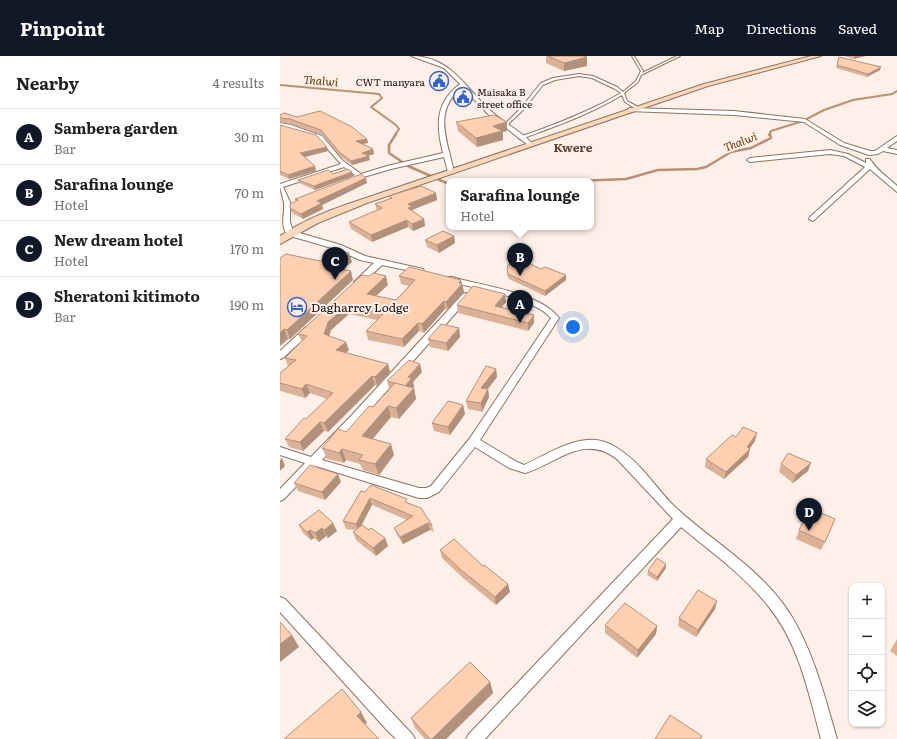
<!DOCTYPE html>
<html lang="en">
<head>
<meta charset="utf-8">
<style>
	:root { --surface:#fff; --page:#f2f2f2; --text:#202124; --muted:#757577; --line:#e0e0e0; --accent:#111827 }
	body { margin:0; font-family:Literata,serif; background:var(--page); color:var(--text) }
	.controls { position:absolute; right:12px; bottom:12px; display:grid; overflow:hidden; border-radius:8px; box-shadow:0 1px 3px #0004 }
	.controls button { width:36px; height:36px; display:grid; place-items:center; padding:0; border:0; border-bottom:1px solid var(--line); background:var(--surface); color:var(--text); font:20px sans-serif }
	.you { position:absolute; left:293px; top:271px; width:14px; height:14px; margin:-10px; border:3px solid #fff; border-radius:50%; background:#1a73e8; box-shadow:0 0 0 6px #1a73e833 }
	.badge { display:grid; place-items:center; width:26px; height:26px; border-radius:50%; background:var(--accent); color:#fff; font-size:13px; font-weight:700 }
	.pin { position:absolute; translate:-50% -33px; filter:drop-shadow(0 1px 2px #0008) }
	.pin::after { content:''; position:absolute; top:21px; width:14px; height:12px; background:inherit; clip-path:polygon(0 0,100% 0,50% 100%) }
	.popup { position:absolute; left:166px; top:122px; width:148px; height:52px; box-sizing:border-box; display:grid; place-content:center; border-radius:8px; background:var(--surface); filter:drop-shadow(0 1px 3px #0005); font-size:13px; white-space:nowrap; color:var(--muted) }
	.popup b { font-size:15px; color:var(--text) }
	.popup::after { content:''; position:absolute; left:50%; top:100%; margin-left:-8px; border:8px solid transparent; border-top-color:var(--surface) }
	.list { margin:0; padding:0; list-style:none }
	h2 { display:flex; justify-content:space-between; align-items:center; height:52px; margin:0; padding:0 16px; font-size:17px }
	h2 small { font-size:13px; font-weight:400; color:var(--muted) }
	.list li { display:grid; grid-template-columns:26px 1fr auto; gap:12px; align-items:center; box-sizing:border-box; height:56px; padding:0 16px; border-top:1px solid var(--line) }
	.list b { display:block; font-size:15px; white-space:nowrap }
	.list p { margin:0; font-size:13px; white-space:nowrap; color:var(--muted) }
	.list em { font-size:13px; font-style:normal; color:var(--muted) }
	.icon { flex:none; width:22px; height:22px; fill:none; stroke:currentColor; stroke-width:2; stroke-linecap:round; stroke-linejoin:round }
	.map { position:relative; flex:none; width:617px; height:683px; overflow:hidden }
	header { display:flex; align-items:center; gap:24px; box-sizing:border-box; height:56px; padding:0 20px; background:var(--accent); color:#fff }
	header strong { font-size:19px }
	nav { display:flex; gap:22px; margin-inline-start:auto; font-size:14px }
	main { display:flex }
	aside { flex:1; background:var(--surface) }
	.map>svg:first-child { display:block }
</style>
</head>
<body>
<header>
<strong>Pinpoint</strong>
<nav><a>Map</a><a>Directions</a><a>Saved</a></nav>
</header>
<main>
<aside>
<h2>Nearby<small>4 results</small></h2>
<ul class="list">
<li><span class="badge">A</span><div><b>Sambera garden</b><p>Bar</p></div><em>30 m</em></li>
<li><span class="badge">B</span><div><b>Sarafina lounge</b><p>Hotel</p></div><em>70 m</em></li>
<li><span class="badge">C</span><div><b>New dream hotel</b><p>Hotel</p></div><em>170 m</em></li>
<li><span class="badge">D</span><div><b>Sheratoni kitimoto</b><p>Bar</p></div><em>190 m</em></li>
</ul>
</aside>
<div class="map">
<svg width="617" height="683" viewBox="0 0 617 683">
	<rect width="100%" height="100%" fill="#fdf0e8"/>
	<g fill="none" stroke-linecap="round" stroke-linejoin="round">
		<g stroke="#bb8f73" stroke-width="2">
			<path d="M0,29l99,9 3,4 -11,9 25,18 3,4 -4,6"/>
			<path d="M489,79l2,-4 32,-10 21,-11 29,-10 39,-6 5,-3"/>
		</g>
		<g stroke="#bb8f73" stroke-width="2.5">
			<path d="M116,78l-7,11v8l19,13 41,18"/>
			<path d="M297,125l49,-2 32,-9 39,-1 9,-2 25,-15 20,-4 20,-10 -1,-4"/>
		</g>
		<g stroke="#8e715f" stroke-width="2">
			<path id="lane" d="M352,0h2l9,15 -1,2 35,-17h3l-39,19 -3,7 -14,11 3,8 11,6v2h-2l-11,-7 -3,-7c-31,19 -66,31 -101,44h-2v-2c35,-12 70,-25 102,-44l-6,-4 -23,-11 -13,-2 -24,4 -12,5 -20,25 -17,16 -2,-1 17,-17 20,-25 12,-5 26,-4 14,2 24,11 6,5 13,-11 5,-10z"/>
		</g>
		<g stroke="#8e715f" stroke-width="2">
			<g id="street">
				<path d="M131,0c40,0 54,32 81,56 12,11 29,19 41,32l-5,1 -40,-31 -26,-27c-24,20 -19,42 -12,68 1,6 4,13 3,18l-5,-1 -4,-15 -53,12 -41,12 -2,-1v-2l7,-3 -11,-8 -61,20 7,15v20l3,9 48,14 24,11 58,13 1,2 -4,2 -38,-8 -22,21h-6v-4l20,-19 -14,-3 -25,-11 -48,-14c-7,-11 -2,-20 -3,-32 -1,-7 -4,-12 -4,-19l61,-20 -23,-26 -30,-10 -8,-1v-4l11,2 31,11 20,24 19,14 26,-8 56,-13c-7,-28 -8,-50 17,-69l-16,-16z"/>
				<path d="M350,52l104,3 71,8 39,24 26,8h5l22,-15v5l-10,7 10,2v4l-14,-3 -5,3 -9,1 -29,-10 -36,-23 -70,-7 -106,-4v-2z"/>
				<path d="M550,94l18,4 18,9v-4h4c6,11 18,18 27,27v6l-27,-23 -57,52 -4,-2 1,-2 55,-50 -21,-11 -14,-2 -80,8 -3,-2 3,-2z"/>
				<path d="M166,221h6c30,9 88,15 107,41l-79,122 37,22 7,3c22,-10 47,-27 72,-25 10,1 19,6 27,12 20,14 33,36 50,53 39,37 90,64 119,112 22,37 33,80 45,122h-16c-12,-45 -22,-95 -52,-132 -25,-32 -58,-55 -88,-80l-196,212h-19l3,-5 204,-215 -56,-60c-34,-26 -59,4 -92,14l-16,-5 -34,-21 -36,45 -12,6h-8l-103,-32 -32,33 -4,2v-12l25,-26 -25,-8v-8l31,10 41,-42 111,-121 3,-1 4,3 -1,2 -109,123 -38,39 97,28h7l5,-2 39,-48 81,-120c-19,-21 -77,-30 -105,-37z"/>
				<path d="M29,270l4,3 -1,2 -29,27 -3,1v-8l26,-24z"/>
				<path d="M0,541l5,2 127,135 3,5h-19l-11,-11 -105,-116z"/>
			</g>
		</g>
		<g stroke="#8e715f" stroke-width="2">
			<path id="secondary" d="M531,0h10l-113,30 -341,117 -49,20 -38,21v-8c21,-14 44,-24 68,-32l356,-120z"/>
		</g>
		<use href="#lane" fill="#fff" fill-rule="evenodd"/>
		<use href="#street" fill="#fff" fill-rule="evenodd"/>
		<use href="#secondary" fill="#f9d7ba" fill-rule="evenodd"/>
	</g>
	<g fill="#dbb298">
		<path d="M266,0h38l3,10 -23,5 -18,-8z"/>
		<path d="M564,0h21l-11,3z"/>
		<path d="M559,1l41,13 -13,7 -31,-9z"/>
		<path d="M0,59l87,24 1,4 -6,1 11,5 1,5 -6,2 2,4 -18,5 -12,-9 -18,-21 -31,-11 -11,-2z"/>
		<path d="M176,66l51,9 -4,1v8l-26,7 -19,-16z"/>
		<path d="M0,69l48,26 -24,6 12,14 -27,8 -9,-4z"/>
		<path d="M53,118l20,2 -38,14 -16,-7 -1,-3z"/>
		<path d="M87,127l-45,22 1,4 -20,10 -11,-6 -2,-5 6,-6 -1,-3z"/>
		<path d="M156,137l1,7 -25,10 1,1 11,8 1,7 -12,5 -5,-4 -36,15 -21,-13 -2,-7 28,-11 -2,-7 15,-5 -1,-3z"/>
		<path d="M174,180l1,7 -16,10 -12,-6 -2,-7z"/>
		<path d="M0,202l40,3 32,1 -10,7 11,11 -63,59h-2l-8,7z"/>
		<path d="M227,213h34l25,11 -21,16 -36,-17 -2,-4z"/>
		<path d="M82,219l26,10 -12,11 20,4 13,-14 -8,-2 -2,-8 63,8 2,8 -16,18 -3,-1 -21,24 -5,-2 -15,16 -36,-7 -2,-9 11,-11 -28,-6 -18,16 -2,6 20,14 -3,3 42,11 2,8 -13,14 -2,-1 -47,47 -4,-1 -21,20 -14,-4 -4,-8 42,-40 -17,-6 -5,5 -25,-7v-18l8,-7 -3,-8 17,-16 -4,-8z"/>
		<path d="M226,246l-4,5 32,16 -6,8 -70,-18 -1,-8z"/>
		<path d="M179,272l1,9 -12,14 -18,-4 -2,-8z"/>
		<path d="M216,313l1,8 -9,12 1,8 -7,15 -14,-3 -2,-8z"/>
		<path d="M142,316l-9,10 1,4 -2,2h2l2,11 -17,20 -8,-2 -19,22 22,16 -15,20 -16,-5 -3,-6 -14,-4 -2,3 -17,-4 -5,-11 24,-16 27,-25 16,-18 -2,-8z"/>
		<path d="M183,349l2,9 -15,21 -16,-4 -2,-8z"/>
		<path d="M456,381l19,4 -6,8h1l-2,8 -24,22 -19,-12 1,-8z"/>
		<path d="M501,408l27,7 -15,12 -14,-11z"/>
		<path d="M61,426l-16,18 -27,-9 -4,-8z"/>
		<path d="M81,435l48,12 23,22 2,7 -4,-2 -27,14 -6,-9 -3,-7 13,-8 -35,-15 -10,20 7,5 16,8 3,8 -12,10 -20,-16 -3,-8 2,-2 -9,-1 -3,-8z"/>
		<path d="M39,454l18,21 -9,7 -2,-2 -7,6 -5,-4 -3,2 -8,-7 -4,-8z"/>
		<path d="M552,471l-11,23 -25,-11 3,-9z"/>
		<path d="M160,494l70,42 -14,13 -33,-27 -21,-20z"/>
		<path d="M386,508v4l-9,13 -10,-6 1,-4z"/>
		<path d="M437,545l-2,8 -19,28 -18,-11 1,-8z"/>
		<path d="M325,569l52,1 -1,8 -19,24 -32,-25z"/>
		<path d="M617,583v17l-7,-5z"/>
		<path d="M210,626l3,11 -47,46h-21l-10,-11 -4,-10z"/>
	</g>
	<g fill="#b2917c">
		<path d="M575,0h10l-11,3z"/>
		<path d="M307,1v9l-23,5v-8z"/>
		<path d="M601,11l-1,3 -13,7 1,-3z"/>
		<path d="M227,66v9l-4,1v8l-26,7 -1,-9 17,-12z"/>
		<path d="M87,83l1,4 -11,2 -1,-4z"/>
		<path d="M47,91l1,4 -27,7 -1,-5z"/>
		<path d="M93,93l1,5 -10,3 5,-1 1,4 -18,5 -1,-4 11,-8z"/>
		<path d="M35,110l1,5 -27,8 -1,-4z"/>
		<path d="M72,116l1,4 -38,14 -1,-4z"/>
		<path d="M86,122l1,5 -45,22 1,4 -20,10 -2,-5 16,-13z"/>
		<path d="M156,137l1,7 -25,10 1,4 -3,1 -2,-11z"/>
		<path d="M144,163l1,7 -12,5 -1,-7z"/>
		<path d="M127,164l1,7 -36,15 -1,-7z"/>
		<path d="M174,180l1,7 -16,10 -2,-8z"/>
		<path d="M69,197l3,9 -18,14 -3,-9z"/>
		<path d="M71,215l2,9 -63,59 -3,-9z"/>
		<path d="M286,219v5l-21,16v-5z"/>
		<path d="M106,220l2,9 -19,17 -2,-8z"/>
		<path d="M181,224l3,12 -16,18 -2,-8z"/>
		<path d="M225,238l1,8 -10,12 -1,-8z"/>
		<path d="M164,245l1,8 -21,24 -2,-9z"/>
		<path d="M67,250l2,8 -18,16 -4,13 -3,-9 4,-12z"/>
		<path d="M254,259v8l-6,8v-8z"/>
		<path d="M138,267l1,8 -15,16 -2,-8z"/>
		<path d="M179,272l1,9 -12,14 -2,-8z"/>
		<path d="M4,273l4,10 -8,7v-13z"/>
		<path d="M66,286l3,8 -10,9 -3,-9z"/>
		<path d="M108,308l2,8 -13,14 -2,-9z"/>
		<path d="M140,308l2,8 -9,10 1,4 -7,8 -3,-8 4,-9z"/>
		<path d="M216,313l1,8 -15,19 -1,-8z"/>
		<path d="M92,320l3,9 -47,47 -4,-9z"/>
		<path d="M26,328l4,9 -5,5 -3,-9z"/>
		<path d="M134,332l2,11 -17,20 -3,-11z"/>
		<path d="M208,333l1,8 -7,15 -1,-9z"/>
		<path d="M183,349l2,9 -15,21 -2,-8z"/>
		<path d="M108,350l3,11 -25,30 -4,-11z"/>
		<path d="M40,366l4,9 -21,20 -3,-9z"/>
		<path d="M477,377l-2,8 -7,10 2,-2 -2,8 -24,22 2,-7 21,-25z"/>
		<path d="M111,388l3,11 -15,20 -4,-11z"/>
		<path d="M62,393l4,11 -2,3 -5,-10z"/>
		<path d="M2,402l3,8 -5,5v-11z"/>
		<path d="M531,407l-3,8 -15,12 3,-8z"/>
		<path d="M58,418l3,8 -16,18 -3,-8z"/>
		<path d="M90,442l2,7 -14,26 -2,-7z"/>
		<path d="M53,467l4,8 -9,7 -4,-8z"/>
		<path d="M148,467l2,7 -27,14 -3,-7z"/>
		<path d="M42,472l4,8 -7,6 -4,-9z"/>
		<path d="M30,474l4,8 -3,2 -4,-8z"/>
		<path d="M105,482l3,8 -12,10 -3,-8z"/>
		<path d="M386,508v4l-9,13v-4z"/>
		<path d="M228,528l2,8 -14,13 -1,-8z"/>
		<path d="M437,545l-2,8 -19,28 2,-7z"/>
		<path d="M377,570l-1,8 -19,24 1,-8z"/>
		<path d="M12,579l7,12 -19,15v-18z"/>
		<path d="M210,626l3,11 -47,46h-14z"/>
		<path d="M81,656l6,11 -4,3 -6,-10z"/>
	</g>
	<g fill="#ffcfb1" stroke="#b2917c">
		<path d="M268,0h36l3,1 -23,6z"/>
		<path d="M559,1l42,10 -13,7 -31,-9z"/>
		<path d="M40,55l32,16 15,12 -11,2 17,8 -11,4 7,3 -18,5 -12,-9 -18,-22 -31,-11 -10,-1v-3l4,-2 13,4z"/>
		<path d="M214,59l13,7 -14,4 9,5 -26,7 -20,-16z"/>
		<path d="M0,69l36,10 11,12 -27,6 15,13 -27,9 -8,-4z"/>
		<path d="M68,113l4,3 -38,14 -16,-6 30,-10 5,4z"/>
		<path d="M81,118l5,4 -49,23 5,2 -21,11 -11,-6v-4l8,-4 -3,-1z"/>
		<path d="M141,130l15,7 -28,11 4,3 -4,1 16,11 -12,5 -5,-4 -36,15 -22,-13 33,-14 -7,-4 17,-6 -3,-2z"/>
		<path d="M163,175l11,5 -17,9 -12,-5z"/>
		<path d="M57,194l12,3 -18,14 20,4 -64,59 -3,-1 -4,4v-75l6,-4 34,7z"/>
		<path d="M240,203l21,10 4,-2 21,8 -21,16 -37,-17 -1,-5 1,-4z"/>
		<path d="M129,211l52,13 -2,3 3,1 -16,18 -2,-1 -22,23 -4,-1 -16,16 -36,-8 17,-17 -36,-8 -19,16 -4,12 22,8 -10,8 52,14 -13,13 -3,-1 -48,47 -4,-1 -20,20 -15,-3 19,-21 2,1 27,-26 -27,-9 -4,5 -22,-6v-10l16,-13 -11,-2 22,-22 -9,-2 64,-59 7,1 4,-3 13,3 -19,18 29,6 19,-20 -16,-4z"/>
		<path d="M193,230l32,8 -10,12 39,9 -6,8 -71,-18z"/>
		<path d="M161,268l18,4 -13,15 -18,-4z"/>
		<path d="M129,304l11,4 -12,13 4,1 -7,8 -18,-5z"/>
		<path d="M206,310l10,3 -15,19 7,1 -7,14 -15,-2z"/>
		<path d="M115,327l19,5 -18,20 -8,-2 -26,30 29,8 -16,20 -16,-4 4,-5 -21,-6 -3,4 -17,-5 16,-19 8,3 23,-26 4,1z"/>
		<path d="M168,345l15,4 -15,22 -16,-4z"/>
		<path d="M463,371l14,6 -10,14 3,2 -24,23 -20,-13 26,-24 4,2z"/>
		<path d="M508,397l23,10 -15,12 -15,-11z"/>
		<path d="M30,409l28,9 -16,18 -28,-9z"/>
		<path d="M91,429l36,14 -2,3 16,6 11,17 -4,-2 -28,14 -6,-9 19,-12 -43,-18 -14,26 -13,-3 18,-30 4,1z"/>
		<path d="M530,452l25,11 -10,23 -26,-12z"/>
		<path d="M39,454l14,13 -9,7 -2,-2 -7,5 -5,-3 -3,2 -8,-7z"/>
		<path d="M82,469l7,5 2,-2 14,10 -12,10 -20,-16z"/>
		<path d="M174,483l29,27 1,-1 24,19 -13,13 -34,-27 -21,-20z"/>
		<path d="M377,502l9,6 -9,13 -9,-6z"/>
		<path d="M418,534l19,11 -19,29 -19,-12z"/>
		<path d="M345,547l32,23 -19,24 -33,-25z"/>
		<path d="M0,566l12,13 -12,9z"/>
		<path d="M190,606l20,20 -58,57h-2l-19,-21z"/>
		<path d="M62,633l19,23 -4,4 22,23h-95z"/>
		<path d="M390,659l32,21 -2,3h-45z"/>
	</g>
	<defs>
		<g id="civic-ring" transform="scale(1)"><circle r="9.5" fill="#fdf0e8" stroke="#3162d1" stroke-width="1.5"/><path d="M-.6-6.5H3V-4.5H.6V-3L4-1V1h2V6H-6V1h2V-1L-.6-3ZM-1.2 2.5V6h2.4V2.5Z" fill="#3162d1"/></g>
		<g id="hotel-ring" transform="scale(1)"><circle r="9.5" fill="#fdf0e8" stroke="#3162d1" stroke-width="1.5"/><path d="M-6-4.5h1.5V1H6V5H4.5V3h-9V5H-6ZM-4 0a1.8 1.8 0 1 1 3.6 0ZM.5 0V-2.5h3Q6-2.5 6 0Z" fill="#3162d1"/></g>
	</defs>
	<g fill-rule="evenodd">
		<use href="#civic-ring" x="159" y="25"/>
		<use href="#civic-ring" x="183" y="41"/>
		<use href="#hotel-ring" x="17" y="251"/>
	</g>
	<g text-anchor="middle" dominant-baseline="central" stroke-width="4" stroke-linejoin="round" paint-order="stroke">
		<g font-size="10" fill="#160c06" stroke="#fdf0e8" text-anchor="end">
			<text x="145" y="25">CWT manyara</text>
			<text x="197" y="35" text-anchor="start">Maisaka B<tspan x="197" dy="12">street office</tspan></text>
		</g>
		<g font-size="11" font-style="italic" fill="#6b3301" stroke="#fdf0e8">
			<text transform="translate(41 24) rotate(5)">Thalwi</text>
			<text transform="translate(460 85) rotate(-21)">Thalwi</text>
		</g>
		<g font-size="12" font-weight="bold" fill="#604535" stroke="#fdf0e8">
			<text x="293" y="91">Kwere</text>
		</g>
		<g font-size="12" fill="#160c06" stroke="#fdf0e8" text-anchor="start">
			<text x="31" y="251">Dagharrcy Lodge</text>
		</g>
	</g>
</svg>
<div class="controls">
<button>+</button>
<button>−</button>
<button><svg class="icon" aria-label="locate" viewBox="0 0 24 24"><circle cx="12" cy="12" r="6"/><path d="M12 2v4M12 18v4M2 12h4M18 12h4"/></svg></button>
<button><svg class="icon" aria-label="layers" viewBox="0 0 24 24"><path d="M12 4l9 5-9 5-9-5zM3 14l9 5 9-5"/></svg></button>
</div>
<div class="you"></div>
<div class="pin badge" style="left:240px;top:267px">A</div>
<div class="pin badge" style="left:240px;top:220px">B</div>
<div class="popup"><b>Sarafina lounge</b>Hotel</div>
<div class="pin badge" style="left:55px;top:224px">C</div>
<div class="pin badge" style="left:529px;top:475px">D</div>
</div>
</main>
</body>
</html>
